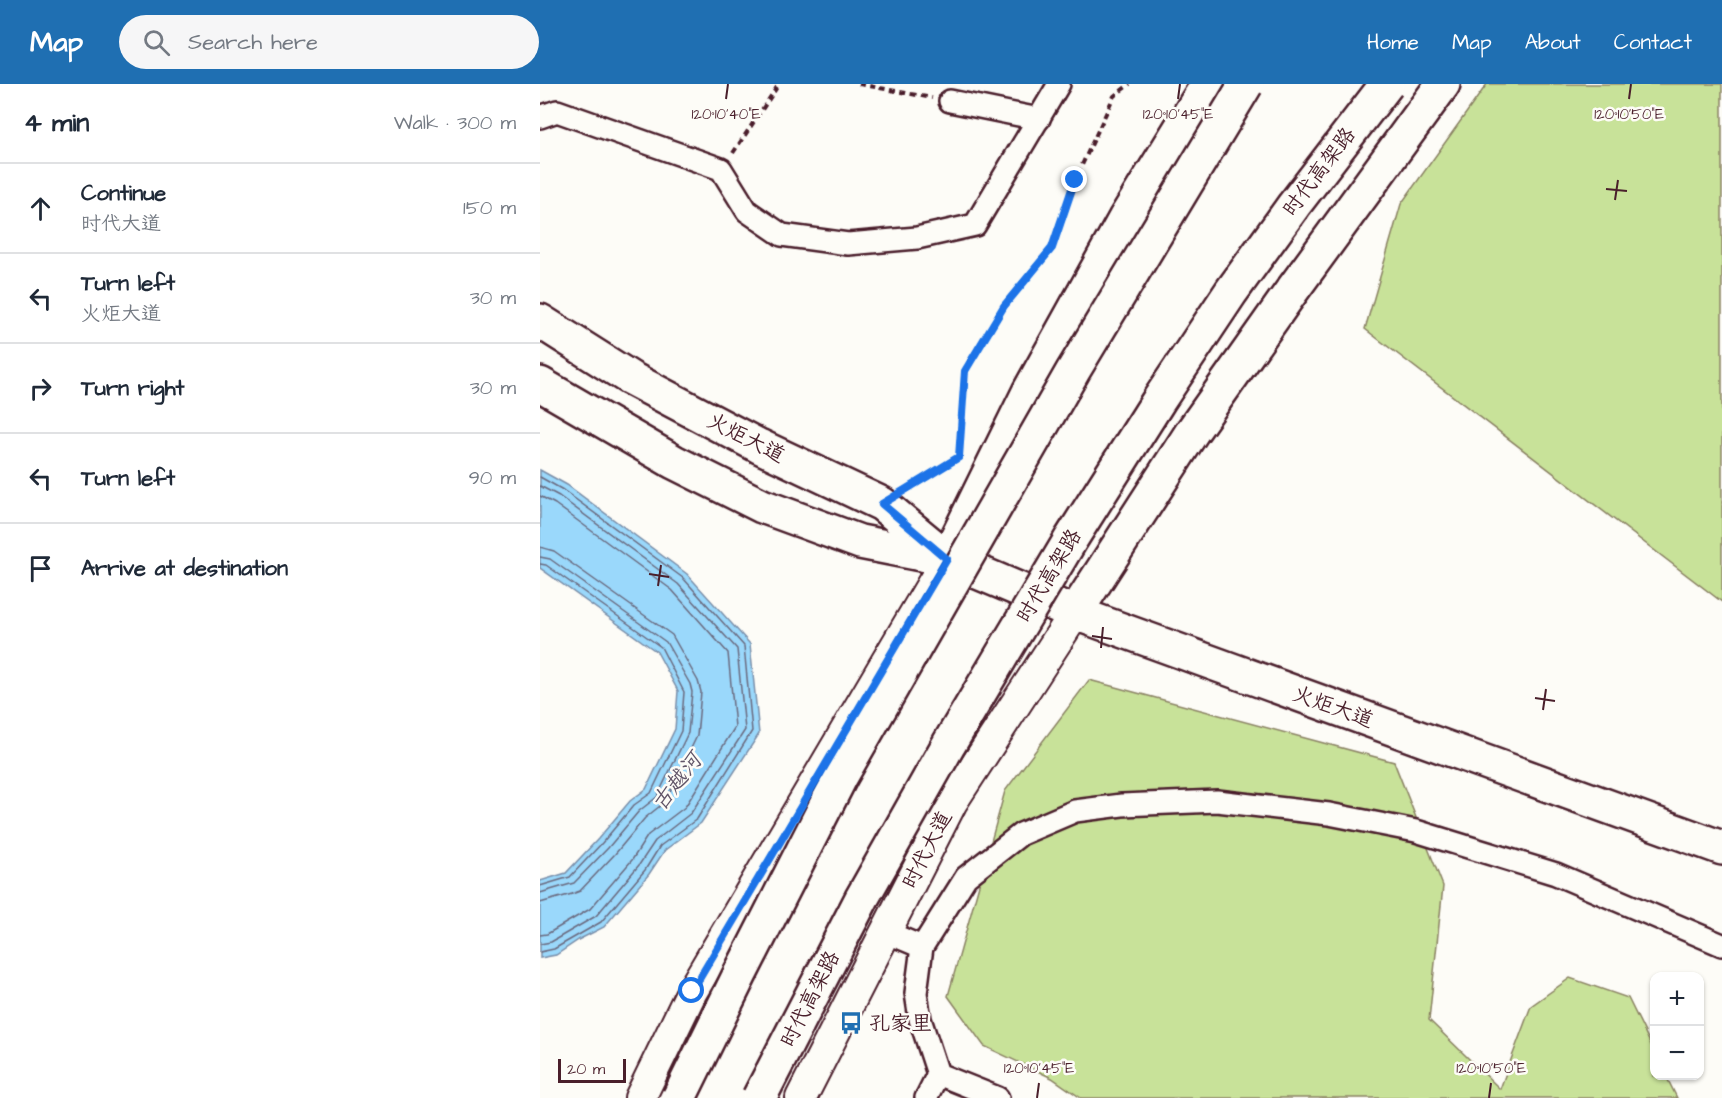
<!DOCTYPE html>
<html lang="en">
<head>
<meta charset="utf-8">
<style>
	:root { --surface:#fff; --page:#f6f6f7; --text:#1f2937; --muted:#747a83; --line:#e0e1e3; --accent:#1f6fb2 }
	body { margin:0; font-family:"Architects Daughter","LXGW WenKai TC",sans-serif; background:var(--page); color:var(--text) }
	.controls { position:absolute; right:18px; bottom:18px; display:grid; overflow:hidden; border-radius:12px; box-shadow:0 2px 4px #0004 }
	.controls button { width:54px; height:54px; display:grid; place-items:center; padding:0; border:0; border-bottom:2px solid var(--line); background:var(--surface); color:var(--text); font:30px sans-serif }
	.scale { position:absolute; left:18px; bottom:15px; width:68px; box-sizing:border-box; padding-left:6px; border:3px solid #4a1f2b; border-top:0; font-size:16px; line-height:21px; white-space:nowrap; color:#4a1f2b; -webkit-text-stroke:4px #fdfcf7; paint-order:stroke }
	.stop { position:absolute; width:18px; height:18px; margin:-14px; border:4px solid #1a73e8; border-radius:50%; background:#fff }
	.stop.end { background:#1a73e8; border-color:#fff; box-shadow:0 2px 6px #0008 }
	.list { margin:0; padding:0; list-style:none }
	h2 { display:flex; justify-content:space-between; align-items:center; height:78px; margin:0; padding:0 24px; font-size:26px }
	h2 small { font-size:20px; font-weight:400; color:var(--muted) }
	.list li { display:grid; grid-template-columns:39px 1fr auto; gap:18px; align-items:center; box-sizing:border-box; height:90px; padding:0 24px; border-top:2px solid var(--line) }
	.list b { display:block; font-size:22px; white-space:nowrap }
	.list p { margin:0; font-size:20px; white-space:nowrap; color:var(--muted) }
	.list em { font-size:20px; font-style:normal; color:var(--muted) }
	.icon { flex:none; width:33px; height:33px; fill:none; stroke:currentColor; stroke-width:2; stroke-linecap:round; stroke-linejoin:round }
	.map { position:relative; flex:none; width:1182px; height:1014px; overflow:hidden }
	header { display:flex; align-items:center; gap:36px; box-sizing:border-box; height:84px; padding:0 30px; background:var(--accent); color:#fff }
	header strong { font-size:28px }
	nav { display:flex; gap:33px; margin-inline-start:auto; font-size:21px }
	.search { width:420px; height:54px; background:var(--page); display:flex; align-items:center; gap:15px; box-sizing:border-box; padding:0 21px; border-radius:33px; color:var(--muted); font-size:22px }
	main { display:flex }
	aside { flex:1; background:var(--surface) }
	.map>svg:first-child { display:block }
</style>
</head>
<body>
<header>
<strong>Map</strong>
<div class="search"><svg class="icon" aria-label="search" viewBox="0 0 24 24"><circle cx="10" cy="10" r="6"/><path d="M15 15l6 6"/></svg>Search here</div>
<nav><a>Home</a><a>Map</a><a>About</a><a>Contact</a></nav>
</header>
<main>
<aside>
<h2>4 min<small>Walk · 300 m</small></h2>
<ul class="list">
<li><svg class="icon" aria-label="ahead" viewBox="0 0 24 24"><path d="M12 20V5M6 11l6-6 6 6"/></svg><div><b>Continue</b><p>时代大道</p></div><em>150 m</em></li>
<li><svg class="icon" aria-label="left" viewBox="0 0 24 24"><path d="M17 20v-9H6M10 6l-5 5 5 5"/></svg><div><b>Turn left</b><p>火炬大道</p></div><em>30 m</em></li>
<li><svg class="icon" aria-label="right" viewBox="0 0 24 24"><path d="M7 20v-9h11M14 6l5 5-5 5"/></svg><div><b>Turn right</b></div><em>30 m</em></li>
<li><svg class="icon" aria-label="left" viewBox="0 0 24 24"><path d="M17 20v-9H6M10 6l-5 5 5 5"/></svg><div><b>Turn left</b></div><em>90 m</em></li>
<li><svg class="icon" aria-label="arrive" viewBox="0 0 24 24"><path d="M6 21V4h12l-3 4 3 4H6"/></svg><div><b>Arrive at destination</b></div></li>
</ul>
</aside>
<div class="map">
<svg width="1182" height="1014" viewBox="0 0 1182 1014">
	<rect width="100%" height="100%" fill="#fdfcf7"/>
	<filter id="ink" filterUnits="userSpaceOnUse"><feTurbulence type="fractalNoise" baseFrequency=".0167" numOctaves="2"/><feDisplacementMap in="SourceGraphic" scale="12" xChannelSelector="R" yChannelSelector="G"/><feConvolveMatrix kernelMatrix="1 2 1 2 8 2 1 2 1" color-interpolation-filters="sRGB"/></filter>
	<g filter="url(#ink)">
		<g fill="#c8e299" stroke="#898062" stroke-width="1.5">
			<path d="M947,0h235v518l-357,-273 36,-125z"/>
			<path d="M549,596l305,82 49,124 -14,134 71,69 31,-83 39,-28 58,20 26,53v25h12l11,22h-596l-29,-20 -68,-32 -36,-50 57,-205z"/>
		</g>
		<path fill="#9ad8fb" stroke="#7a8ea8" stroke-width="1.5" d="M0,386l27,15 120,89 63,70 9,90 -58,89 -36,27 -16,24 -45,53 -24,12 -24,16 -16,3v-77l26,-8 32,-34 32,-38 16,-12 29,-60 3,-38 -21,-39 -117,-84z"/>
		<g fill="none" stroke-linecap="round" stroke-linejoin="round">
			<g stroke="#6a697e" stroke-width="1.5">
				<path d="M0,393l23,13 120,88 61,68 8,85 -55,88 -37,27 -15,24 -44,52 -47,27 -14,3"/>
				<path d="M0,402l19,10 119,88 59,65 8,81 -54,83 -36,28 -16,24 -43,51 -45,26 -11,2"/>
				<path d="M0,412l15,8 117,86 56,63 7,74 -50,80 -37,28 -16,25 -42,49 -43,25 -7,1"/>
				<path d="M0,463l14,4 118,84 26,46 3,11 -4,44 -32,66 -20,16 -30,36 -35,37 -8,3 -32,9"/>
				<path d="M0,473l10,2 116,83 24,42 2,8 -4,41 -31,64 -18,14 -31,37 -34,35 -34,10"/>
				<path d="M0,480l6,1 115,82 23,45 -3,39 -30,62 -17,12 -32,38 -32,34 -30,9"/>
			</g>
			<g stroke="#4a1f2b" stroke-width="26">
				<g id="minor">
					<path d="M410,17l89,18"/>
					<path d="M0,33l17,-6 164,58 26,42 35,24 66,9 69,-6 58,-13 84,-141"/>
					<path d="M346,848l36,15"/>
					<path d="M386,1014l12,-24"/>
					<path d="M458,1014l-60,-24 -18,-55 -4,-26 6,-46 44,-70 55,-43 54,-23 47,-6 95,-4 112,13 87,17 140,43 166,71"/>
				</g>
			</g>
			<g stroke="#4a1f2b" stroke-width="34">
				<g id="secondary">
					<path d="M100,1014l52,-107 248,-420"/>
					<path d="M261,1014l151,-296 123,-189"/>
				</g>
			</g>
			<g stroke="#4a1f2b" stroke-width="38">
				<g id="primary">
					<path d="M0,237l90,57 129,68 123,58 64,53"/>
					<path d="M0,300l134,78 88,44 98,36 87,17 128,54 647,235"/>
				</g>
			</g>
			<g stroke="#4a1f2b" stroke-width="38">
				<g id="trunk">
					<path d="M407,475l82,-167 96,-173 83,-135"/>
					<path d="M535,529l117,-181 99,-140 152,-208"/>
				</g>
			</g>
			<g stroke="#4a1f2b" stroke-width="4" stroke-dasharray="6 4.5" stroke-linecap="butt">
				<path d="M319,0l73,14"/>
				<path d="M193,69l46,-69"/>
				<path d="M366,406l53,-33 6,-86 39,-65 48,-58 23,-68 39,-84 16,-12"/>
			</g>
			<use href="#minor" stroke="#fdfcf7" stroke-width="21"/>
			<use href="#secondary" stroke="#fdfcf7" stroke-width="30"/>
			<use href="#primary" stroke="#fdfcf7" stroke-width="33"/>
			<use href="#trunk" stroke="#fdfcf7" stroke-width="33"/>
			<g stroke="#4a1f2b" stroke-width="38" stroke-linecap="butt">
				<g id="trunk-bridge">
					<path d="M139,1014l61,-124 101,-198 232,-405 173,-287"/>
					<path d="M219,1014l103,-200 87,-154 122,-205 88,-139 72,-108 63,-87 93,-121"/>
				</g>
			</g>
			<use href="#trunk-bridge" stroke="#fdfcf7" stroke-width="33"/>
		</g>
	</g>
	<g fill="none" stroke-linecap="round" stroke-linejoin="round" filter="url(#ink)">
		<path stroke="#1a73e8" stroke-width="8" d="M152,907l255,-432 -65,-55 77,-47 6,-86 39,-65 48,-58 23,-68"/>
	</g>
	<path fill="none" stroke="#4a1f2b" stroke-width="2" d="M186,15l2,-15M638,15l2,-15M1089,15l2,-15M1066,105l21,2M1075,116l3,-20M109,490l20,3M118,502l3,-21M552,552l20,3M561,564l2,-21M995,614l20,3M1003,626l3,-21M497,1014l2,-15M949,1014l2,-15"/>
	<defs>
		<g id="bus-bare" transform="scale(1.8)"><path d="M-5-6H5V4H4V6H2V4H-2V6H-4V4H-5ZM-3.5-4V0h7V-4ZM-3.5 1.2v1.5H-2V1.2ZM2 1.2v1.5H3.5V1.2Z" fill="#1f6fb2" stroke="#fdfcf7" stroke-width="2.5" paint-order="stroke"/></g>
	</defs>
	<g fill-rule="evenodd">
		<use href="#bus-bare" x="311" y="939"/>
	</g>
	<g text-anchor="middle" dominant-baseline="central" stroke-width="5" stroke-linejoin="round" paint-order="stroke">
		<g font-size="21" fill="#4a1f2b" stroke="#fdfcf7">
			<text transform="translate(779 88) rotate(-53)">时代高架路</text>
			<text transform="translate(206 354) rotate(27)">火炬大道</text>
			<text transform="translate(509 492) rotate(-59)">时代高架路</text>
			<text transform="translate(793 623) rotate(20)">火炬大道</text>
			<text transform="translate(387 766) rotate(-63)">时代大道</text>
			<text transform="translate(270 915) rotate(-63)">时代高架路</text>
		</g>
		<g font-size="21" fill="#4a1f2b" stroke="#fdfcf7" text-anchor="start">
			<text x="329" y="939">孔家里</text>
		</g>
		<g font-size="22" font-style="italic" fill="#625669" stroke="#fdfcf7">
			<text transform="translate(137 698) rotate(-52)">古越河</text>
		</g>
	</g>
	<g font-size="15" text-anchor="middle" fill="#4a1f2b" stroke="#fdfcf7" stroke-width="5" stroke-linejoin="round" paint-order="stroke">
		<text x="186" y="35">120°10'40"E</text>
		<text x="638" y="35">120°10'45"E</text>
		<text x="1089" y="35">120°10'50"E</text>
		<text x="499" y="989">120°10'45"E</text>
		<text x="951" y="989">120°10'50"E</text>
	</g>
</svg>
<div class="controls">
<button>+</button>
<button>−</button>
</div>
<div class="scale">20 m</div>
<div class="stop" style="left:152px;top:907px"></div>
<div class="stop end" style="left:535px;top:96px"></div>
</div>
</main>
</body>
</html>
